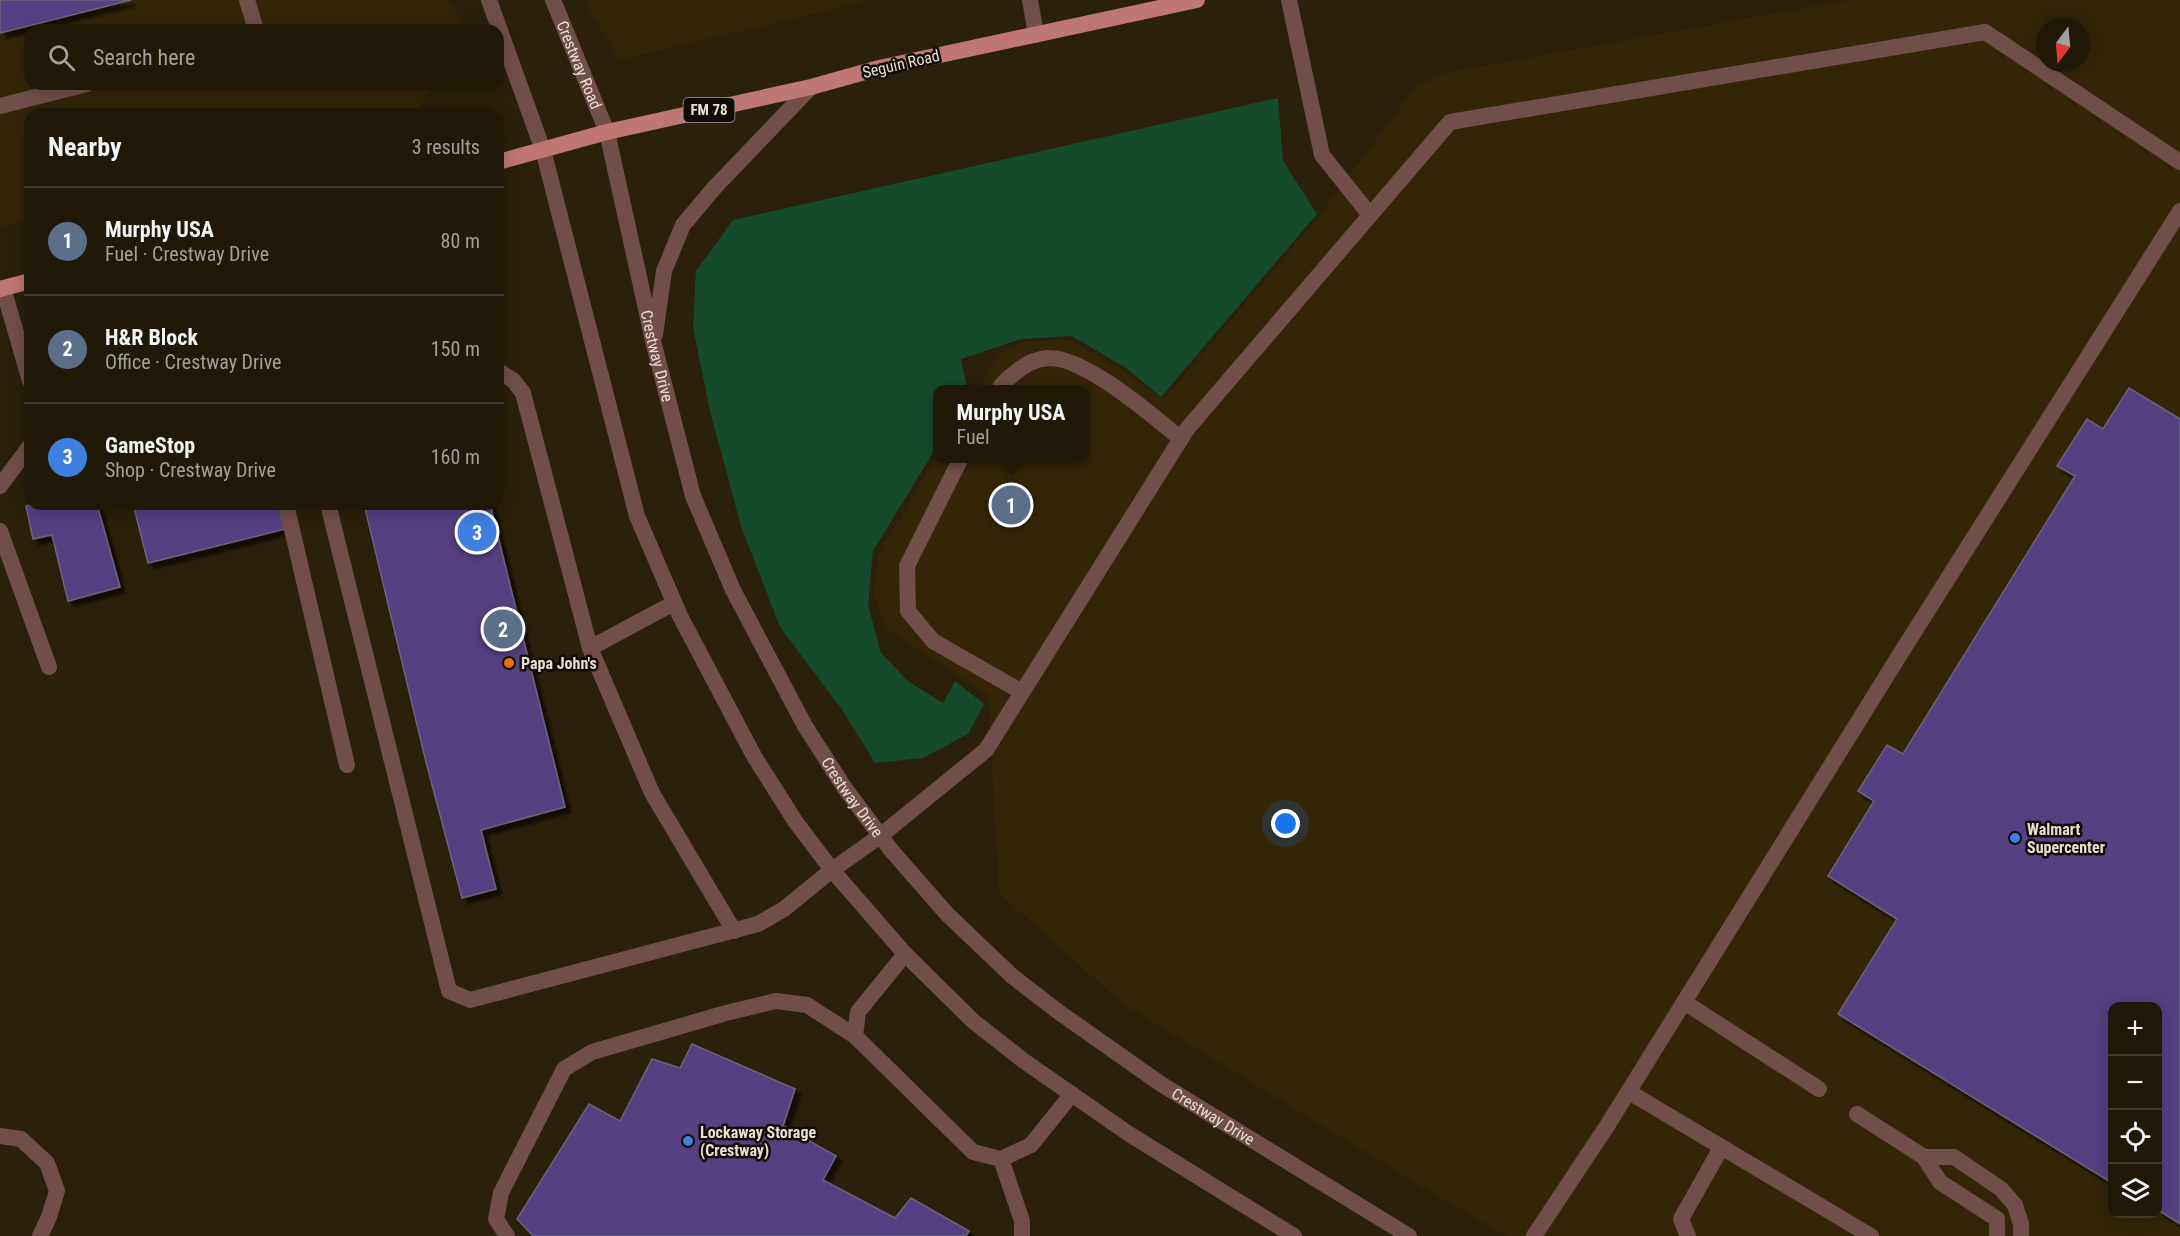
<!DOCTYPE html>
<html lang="en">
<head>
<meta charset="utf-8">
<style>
	:root { --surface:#201908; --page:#2d2616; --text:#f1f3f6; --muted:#a2a09c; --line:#3d3829; --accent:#0f766e }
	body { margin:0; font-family:"Roboto Condensed",sans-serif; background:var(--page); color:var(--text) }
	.controls { position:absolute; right:18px; bottom:18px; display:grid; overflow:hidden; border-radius:12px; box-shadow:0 3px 15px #0003 }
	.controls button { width:54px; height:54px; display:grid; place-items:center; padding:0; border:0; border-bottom:2px solid var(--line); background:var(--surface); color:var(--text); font:30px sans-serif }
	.compass { position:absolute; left:2036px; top:18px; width:54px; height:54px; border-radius:50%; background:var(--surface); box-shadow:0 3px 15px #0003; rotate:196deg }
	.you { position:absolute; left:1286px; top:824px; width:21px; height:21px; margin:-15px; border:4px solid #fff; border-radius:50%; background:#1a73e8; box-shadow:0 0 0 9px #1a73e833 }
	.badge { display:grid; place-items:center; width:39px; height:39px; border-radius:50%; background:var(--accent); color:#fff; font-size:20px; font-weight:700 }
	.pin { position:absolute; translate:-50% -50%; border:3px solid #fff; box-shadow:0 2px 6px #0006 }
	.popup { position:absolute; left:933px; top:385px; width:156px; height:78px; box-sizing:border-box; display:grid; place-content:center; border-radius:12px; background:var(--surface); filter:drop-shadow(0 2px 4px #0005); font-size:20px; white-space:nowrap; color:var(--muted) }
	.popup b { font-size:22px; color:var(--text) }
	.popup::after { content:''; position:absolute; left:50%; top:100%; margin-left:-12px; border:12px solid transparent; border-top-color:var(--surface) }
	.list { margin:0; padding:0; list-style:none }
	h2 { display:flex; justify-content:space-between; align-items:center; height:78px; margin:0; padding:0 24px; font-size:26px }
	h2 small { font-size:20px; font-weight:400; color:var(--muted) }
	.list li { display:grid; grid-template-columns:39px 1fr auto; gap:18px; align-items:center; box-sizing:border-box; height:108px; padding:0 24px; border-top:2px solid var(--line) }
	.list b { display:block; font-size:22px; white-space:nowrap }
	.list p { margin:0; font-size:20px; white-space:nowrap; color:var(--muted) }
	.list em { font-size:20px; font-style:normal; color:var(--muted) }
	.icon { flex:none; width:33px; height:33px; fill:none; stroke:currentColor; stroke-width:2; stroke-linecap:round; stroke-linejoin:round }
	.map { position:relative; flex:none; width:2180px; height:1236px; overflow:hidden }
	.search { position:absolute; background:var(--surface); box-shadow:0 3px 15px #0003; left:24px; top:24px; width:480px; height:66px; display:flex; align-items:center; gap:15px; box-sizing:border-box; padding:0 21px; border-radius:18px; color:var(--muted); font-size:22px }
	.panel { position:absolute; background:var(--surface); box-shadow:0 3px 15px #0003; left:24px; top:108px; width:480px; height:402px; border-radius:18px }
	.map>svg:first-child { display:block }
</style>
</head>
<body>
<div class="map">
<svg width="2180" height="1236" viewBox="0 0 2180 1236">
	<defs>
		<filter id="shadow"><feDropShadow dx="5.5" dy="5.5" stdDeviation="1.5" flood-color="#0009"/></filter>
	</defs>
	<rect width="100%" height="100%" fill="#2b210a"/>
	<g fill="#332607" fill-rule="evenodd">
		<path d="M0,0h448l19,29 -437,1v54h403l-18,30h-385v106l-30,8z"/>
		<path d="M584,0h288l-253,60z"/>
		<path d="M1849,0h331v1236h-674l-82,-48 -302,-185 -123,-110 -11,-198 -101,-66 -13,-34 4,-40 59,-99 1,2h146v-68l-106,-1 21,-35 26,-13 45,-1 56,32 37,28 156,-184 97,-129 28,-14zM2045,27h36v36h-36zM2112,1006h46v208h-46z"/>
	</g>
	<path fill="#164a2d" d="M1278,98l5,63 34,53 -156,183 -35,-29 -54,-32 -51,3 -60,20 6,30 -29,1 -1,56 -64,105 -5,54 13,48 28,29 34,21 12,-22 29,23 -16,30 -45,24 -48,5 -32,-52 -63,-84 -39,-101 -31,-115 -17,-83 3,-57 37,-51z"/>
	<g fill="#543f81" stroke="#69637c" stroke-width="1.5" filter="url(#shadow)">
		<path d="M0,0h131l-131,33z"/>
		<path d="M2129,388l51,31v805l-22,-14v-204h-46v177l-274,-169 59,-95 -69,-43 46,-75 -16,-10 29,-46 16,9 172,-278 -18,-10 30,-47 16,10z"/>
		<path d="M33,504h64l23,83 -52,14 -16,-66 -19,4 -7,-33z"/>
		<path d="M133,504h145l7,25 -137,34z"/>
		<path d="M364,504h126l75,303 -84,23 15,59 -34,9 -36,-136z"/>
		<path d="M692,1044l103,45 -12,37 53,30 -13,24 72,38 16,-20 58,33 -3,5h-433l-16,-17 72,-115 31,17 32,-62 28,9z"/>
	</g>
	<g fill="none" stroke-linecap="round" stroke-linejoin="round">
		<g stroke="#714e4a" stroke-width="16">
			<path d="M247,0l9,30"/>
			<path d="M1030,0l6,35"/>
			<path d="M1289,0l33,155 48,60"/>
			<path d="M0,106l87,-22"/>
			<path d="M3,288l27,93"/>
			<path d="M498,371l15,9 10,13 67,255 62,145 82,138"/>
			<path d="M999,390c3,-8 10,-12 16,-17 9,-8 20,-14 33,-15 36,-2 105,58 133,81"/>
			<path d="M961,458l-54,108 1,45 25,30 89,51"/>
			<path d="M0,486l30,-40"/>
			<path d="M286,504l61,261"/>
			<path d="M328,504l121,487 21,9 288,-76 26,-15 48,-39"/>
			<path d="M0,531l49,136"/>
			<path d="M590,648l84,-45"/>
			<path d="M880,836l106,-86 201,-321 263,-307 535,-90 195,130"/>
			<path d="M905,954l-47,58 -3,24 118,116 28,7 30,-14 41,-51"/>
			<path d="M1684,1002l135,87"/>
			<path d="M1629,1092l242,144"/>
			<path d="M1857,1114l67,43 16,25 57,37v17"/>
			<path d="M0,1136l21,3 26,24 10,28 -8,26 -9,19"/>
			<path d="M1924,1157h30l47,32 14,16 6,19v12"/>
			<path d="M1001,1159l21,62v15"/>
			<path d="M507,1236l-11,-17 5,-26 63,-124 28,-17 134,-39 50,-12 31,4 48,31"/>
			<path d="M1534,1236l73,-110 292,-470 281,-445"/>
			<path d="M1688,1236l-7,-17 40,-71"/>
		</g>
		<path stroke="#714e4a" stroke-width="16" d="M832,870l48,-34"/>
		<g stroke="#714e4a" stroke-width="16">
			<path d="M489,0l54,150 94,366 43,100 74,140 41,65 37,49 73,84 68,67 51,40 105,73 165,102"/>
			<path id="s1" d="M553,0l54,132 47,213 39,151 40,94 72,136 39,61 47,63 56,64 65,62 48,37 101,71 248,152"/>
			<path d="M655,335l9,-64 19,-46 32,-38 96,-100"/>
		</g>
		<g stroke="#be7771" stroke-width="16">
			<path d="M498,162l109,-30 204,-45 68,-19 318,-68"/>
			<path d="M0,289l30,-8"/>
		</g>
	</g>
	<circle fill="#e8710a" stroke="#100b04" stroke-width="2" cx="509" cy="663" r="6"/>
	<g fill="#3f7fe0" stroke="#100b04" stroke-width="2">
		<circle cx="2015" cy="838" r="6"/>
		<circle cx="688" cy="1141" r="6"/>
	</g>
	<g text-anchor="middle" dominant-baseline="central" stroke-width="5" stroke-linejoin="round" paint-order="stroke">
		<rect fill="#100b04" stroke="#a6a094" stroke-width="1.5" x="683.5" y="98" width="51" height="24" rx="4.5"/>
		<g font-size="15" font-weight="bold" fill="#e7e0d2">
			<text x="709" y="110">FM 78</text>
		</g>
		<g font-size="16" fill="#e7e0d2" stroke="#100b04">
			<text transform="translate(901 64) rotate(-13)">Seguin Road</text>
			<text stroke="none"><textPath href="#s1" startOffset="70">Crestway Road</textPath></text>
			<text stroke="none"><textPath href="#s1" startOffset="372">Crestway Drive</textPath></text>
			<text stroke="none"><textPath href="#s1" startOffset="858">Crestway Drive</textPath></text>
			<text stroke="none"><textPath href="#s1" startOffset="1344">Crestway Drive</textPath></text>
		</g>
		<g font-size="16" font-weight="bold" fill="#e7e0d2" stroke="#100b04" text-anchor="start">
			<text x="521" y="663">Papa John's</text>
			<text x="2027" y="829">Walmart<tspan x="2027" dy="18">Supercenter</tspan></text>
			<text x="700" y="1132">Lockaway Storage<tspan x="700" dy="18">(Crestway)</tspan></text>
		</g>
	</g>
</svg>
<div class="controls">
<button>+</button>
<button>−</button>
<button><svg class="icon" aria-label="locate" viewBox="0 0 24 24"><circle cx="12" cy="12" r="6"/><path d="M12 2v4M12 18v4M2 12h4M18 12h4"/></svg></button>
<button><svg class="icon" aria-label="layers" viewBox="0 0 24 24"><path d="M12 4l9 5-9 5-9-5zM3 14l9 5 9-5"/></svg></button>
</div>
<svg class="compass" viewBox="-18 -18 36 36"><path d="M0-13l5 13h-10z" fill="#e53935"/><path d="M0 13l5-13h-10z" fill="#a2a09c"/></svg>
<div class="you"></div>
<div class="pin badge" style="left:1011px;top:505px;background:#5c6f8a">1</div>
<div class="popup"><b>Murphy USA</b>Fuel</div>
<div class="pin badge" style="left:503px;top:629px;background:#5c6f8a">2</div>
<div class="pin badge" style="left:477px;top:532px;background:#3f7fe0">3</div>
<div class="search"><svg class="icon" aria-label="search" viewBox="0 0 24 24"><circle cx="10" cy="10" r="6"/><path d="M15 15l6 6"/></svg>Search here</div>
<section class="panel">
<h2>Nearby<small>3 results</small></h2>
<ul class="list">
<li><span class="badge" style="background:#5c6f8a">1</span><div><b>Murphy USA</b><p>Fuel · Crestway Drive</p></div><em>80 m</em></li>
<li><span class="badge" style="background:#5c6f8a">2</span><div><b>H&amp;R Block</b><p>Office · Crestway Drive</p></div><em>150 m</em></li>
<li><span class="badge" style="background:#3f7fe0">3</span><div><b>GameStop</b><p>Shop · Crestway Drive</p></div><em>160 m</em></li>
</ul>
</section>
</div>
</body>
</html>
